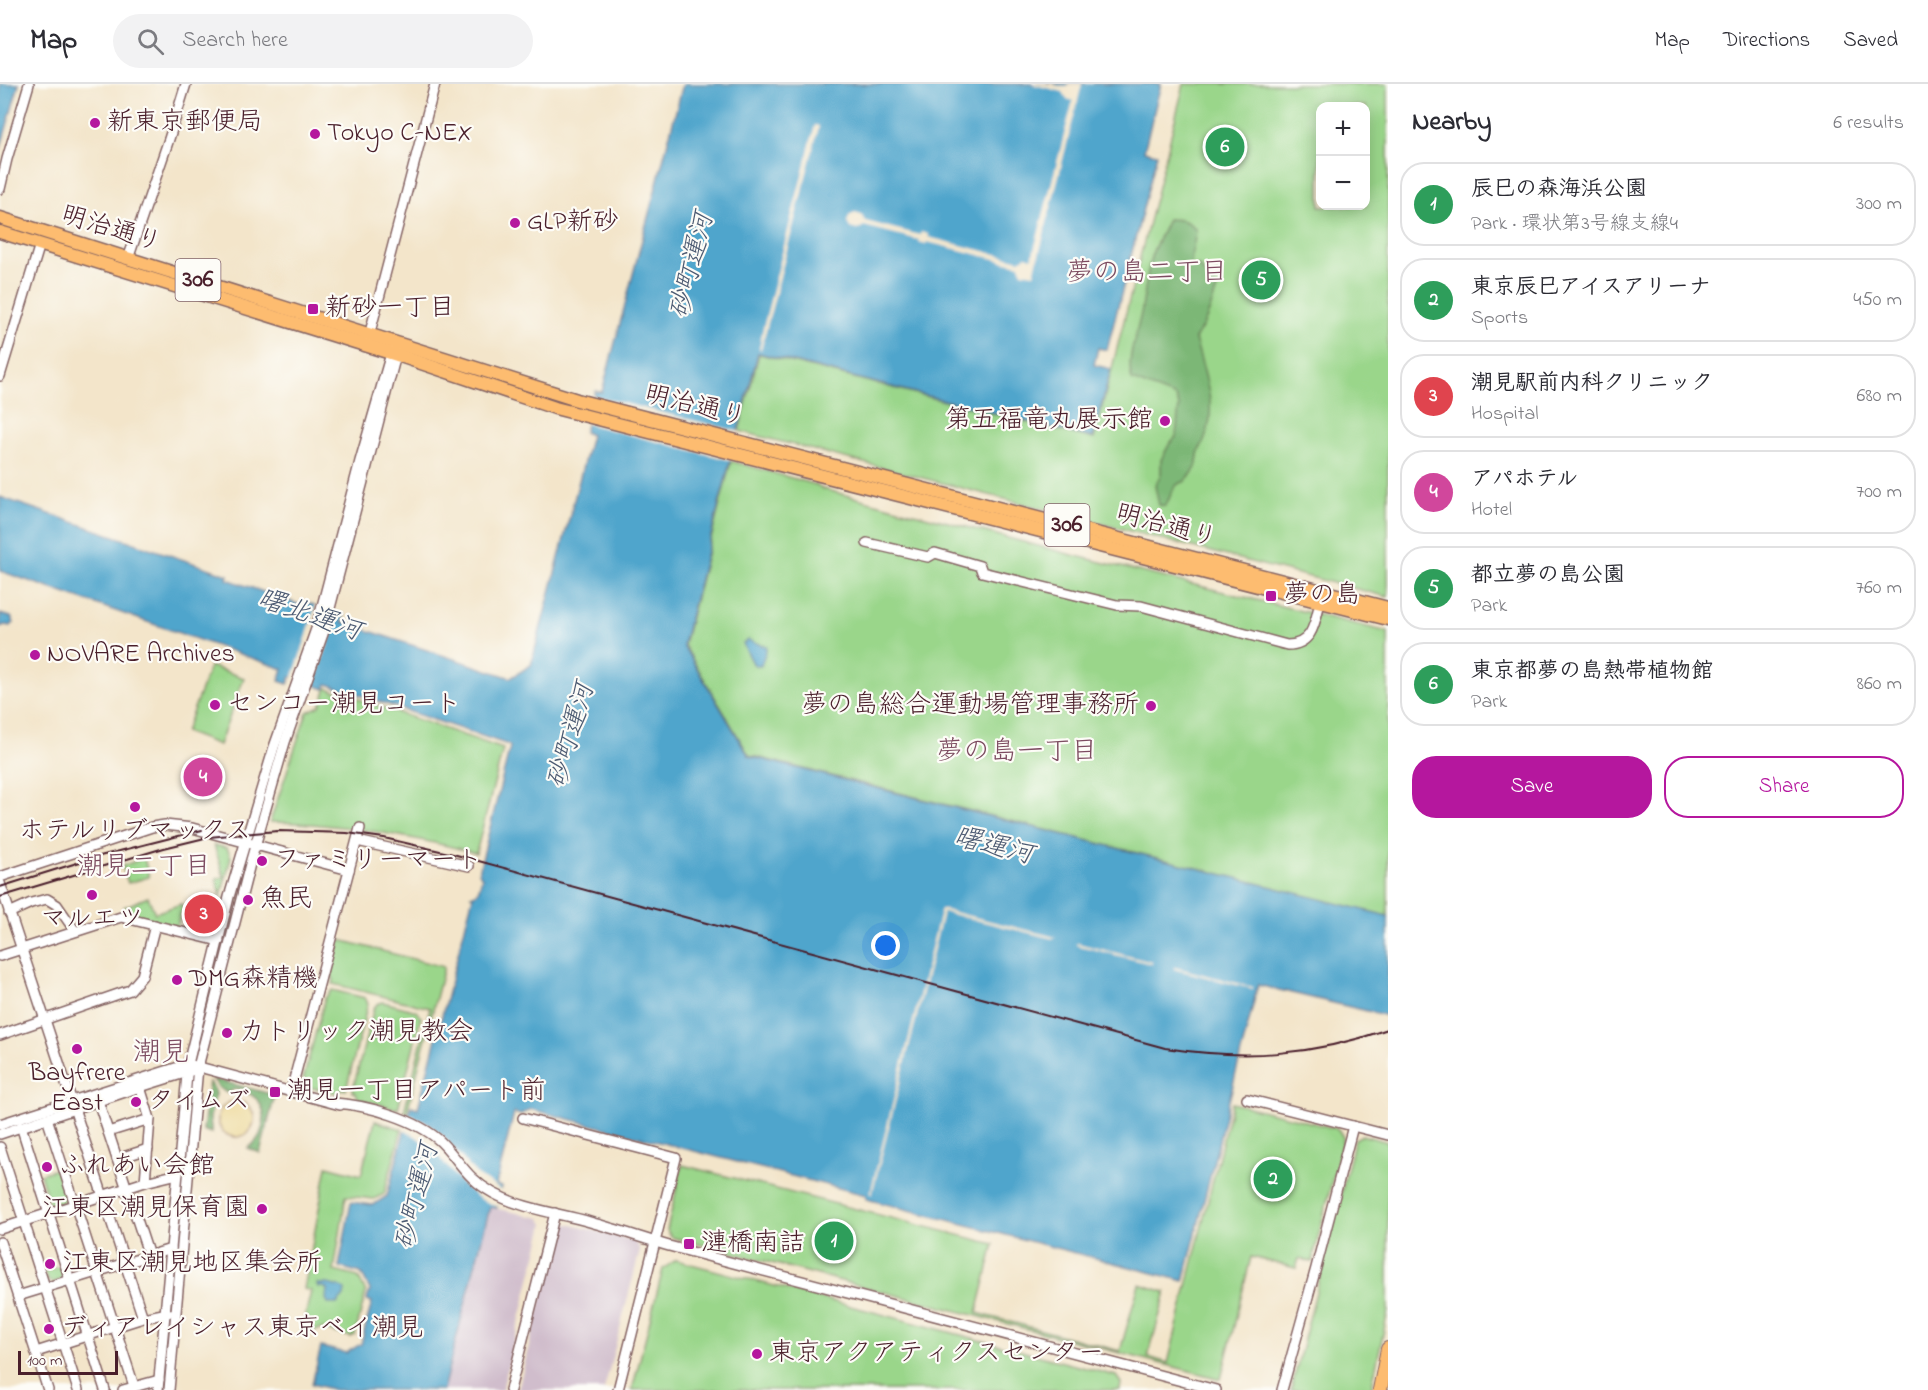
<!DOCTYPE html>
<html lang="en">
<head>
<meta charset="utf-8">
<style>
	:root { --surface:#fff; --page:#f2f2f3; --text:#2b2b33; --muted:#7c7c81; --line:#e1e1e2; --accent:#b5179e }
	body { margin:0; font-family:"Indie Flower","Klee One",sans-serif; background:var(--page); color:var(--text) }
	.controls { position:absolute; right:18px; top:18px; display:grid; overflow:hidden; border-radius:12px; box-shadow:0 3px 15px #0003 }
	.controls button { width:54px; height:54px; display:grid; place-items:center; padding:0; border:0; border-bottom:2px solid var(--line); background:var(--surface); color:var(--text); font:30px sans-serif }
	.scale { position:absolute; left:18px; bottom:15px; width:100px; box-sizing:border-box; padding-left:6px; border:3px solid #4a1f2b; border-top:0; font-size:16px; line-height:21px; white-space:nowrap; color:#4a1f2b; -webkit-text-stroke:4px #fdfcf7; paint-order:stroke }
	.you { position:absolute; left:886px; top:862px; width:21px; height:21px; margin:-15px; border:4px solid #fff; border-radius:50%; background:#1a73e8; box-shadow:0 0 0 9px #1a73e833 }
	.badge { display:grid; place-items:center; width:39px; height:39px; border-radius:50%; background:var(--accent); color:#fff; font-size:20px; font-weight:700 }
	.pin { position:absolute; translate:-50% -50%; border:3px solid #fff; box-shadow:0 2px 6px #0006 }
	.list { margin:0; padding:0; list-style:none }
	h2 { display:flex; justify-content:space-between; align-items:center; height:78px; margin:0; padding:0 24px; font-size:26px }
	h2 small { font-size:20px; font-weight:400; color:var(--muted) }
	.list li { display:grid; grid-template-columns:39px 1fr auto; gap:18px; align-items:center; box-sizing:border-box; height:84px; margin:0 12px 12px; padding:0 12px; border:2px solid var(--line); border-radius:24px }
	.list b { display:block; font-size:22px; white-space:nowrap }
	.list p { margin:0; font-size:20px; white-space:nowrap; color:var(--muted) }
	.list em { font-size:20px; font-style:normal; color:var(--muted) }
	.actions { display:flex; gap:12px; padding:18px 24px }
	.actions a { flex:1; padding:14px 0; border:2px solid var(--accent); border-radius:24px; text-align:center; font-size:21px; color:var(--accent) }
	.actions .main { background:var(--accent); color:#fff }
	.icon { flex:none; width:33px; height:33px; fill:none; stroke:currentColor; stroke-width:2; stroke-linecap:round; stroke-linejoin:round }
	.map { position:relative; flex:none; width:1388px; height:1306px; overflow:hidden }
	header { display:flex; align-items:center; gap:36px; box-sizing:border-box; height:84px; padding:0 30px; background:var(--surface); border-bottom:2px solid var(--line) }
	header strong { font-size:28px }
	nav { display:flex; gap:33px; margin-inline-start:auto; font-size:21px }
	.search { width:420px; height:54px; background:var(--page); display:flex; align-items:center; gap:15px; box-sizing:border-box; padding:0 21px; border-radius:33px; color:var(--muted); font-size:22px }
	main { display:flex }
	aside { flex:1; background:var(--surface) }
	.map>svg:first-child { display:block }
</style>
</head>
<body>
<header>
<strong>Map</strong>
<div class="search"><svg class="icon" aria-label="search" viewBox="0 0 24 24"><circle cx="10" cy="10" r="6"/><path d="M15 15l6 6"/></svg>Search here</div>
<nav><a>Map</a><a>Directions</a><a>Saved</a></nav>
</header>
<main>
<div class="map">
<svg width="1388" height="1306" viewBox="0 0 1388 1306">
	<rect width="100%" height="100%" fill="#fdfcf7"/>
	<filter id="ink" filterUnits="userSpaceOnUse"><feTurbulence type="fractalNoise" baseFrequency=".0167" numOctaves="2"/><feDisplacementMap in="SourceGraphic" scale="12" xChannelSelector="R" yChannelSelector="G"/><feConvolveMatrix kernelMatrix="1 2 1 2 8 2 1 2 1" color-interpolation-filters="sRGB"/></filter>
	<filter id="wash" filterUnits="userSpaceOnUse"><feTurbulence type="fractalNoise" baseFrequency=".008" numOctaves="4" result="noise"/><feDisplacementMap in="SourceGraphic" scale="24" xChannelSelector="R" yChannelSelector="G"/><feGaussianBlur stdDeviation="1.35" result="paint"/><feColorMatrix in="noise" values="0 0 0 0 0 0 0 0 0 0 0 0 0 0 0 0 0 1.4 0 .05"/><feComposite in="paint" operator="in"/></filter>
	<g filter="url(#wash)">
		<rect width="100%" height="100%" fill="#f3e5ca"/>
		<g fill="#d0bdcc">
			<path d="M490,1123l50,11 4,6 -42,166h-59z"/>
			<path d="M564,1139l71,18 5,9 -36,140h-86l41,-163z"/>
		</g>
		<g fill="#9ad68a" stroke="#727a5a" stroke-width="1.5" fill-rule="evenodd">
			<path d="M1184,0h204v513l-649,-166 20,-77 335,85zM1320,22h46v100h-46z"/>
			<path d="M731,377l86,24 6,4 253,67 312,76v284l-639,-161 -65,-110z"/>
			<path d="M210,582l34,12 -25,67 -34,-13z"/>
			<path d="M327,604l176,61 -27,104c-69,-18 -135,-30 -206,-31l37,-110 13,-6z"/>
			<path d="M214,761l13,3 4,9 -10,39 -5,-17 8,-2z"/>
			<path d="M144,774l5,19 -21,6 -6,-17z"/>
			<path d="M244,781h1l-46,179 -2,-1z"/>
			<path d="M148,813l7,16 26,-9 2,3 34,-10 -1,6 -36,11 -3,14 -50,-12 -3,-9z"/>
			<path d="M340,856l104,27 -37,145 -3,-1 26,-103 -97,-24 1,-4 -3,-5z"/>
			<path d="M332,906l33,8 3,5 -22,87 -3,-1 -7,4 -29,-6 -4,-7 22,-82z"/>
			<path d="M383,918l34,9 4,6 -23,92 -39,-10 -4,-7h-3l22,-84 3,-4z"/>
			<path d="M189,1017h2l-18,196h-3z"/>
			<path d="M1232,1019l106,26 5,8 -31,125 -13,-3 -3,9 -45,-11 -30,122 -550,-142 -4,-7 15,-65 312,79 -17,69 143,38 19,-67 27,8 -18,65 20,6z"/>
			<path d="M375,1037l27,8 -18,65 -10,5 -28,-3 -12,75 24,6 8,15 -11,43 -4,2 -29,-8 -21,5 10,-43 -7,-2 23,-123 34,9z"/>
			<path d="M1362,1051l26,7v169l-17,79h-80l64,-251z"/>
			<path d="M56,1085l10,28 -3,5 -10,4 -4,-2 -9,-30z"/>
			<path d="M676,1176l440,116 5,7 -1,7h-488l31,-121z"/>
			<path d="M61,1182l2,9 -2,5 -9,3 -5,-3 -3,-8z"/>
		</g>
		<g fill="#7bb776" stroke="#626b50" stroke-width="1.5">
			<path d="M1168,135c12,0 20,1 28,11 -1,13 -6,24 -5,37l8,-1 18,23c-8,22 -9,30 -22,50 10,37 26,74 5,110 -3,5 -2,12 -4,18 -2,6 -8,10 -12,15 -13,2 -12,15 -19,24l-6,-1 -4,-19 6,-11v-15l9,-17 6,-6 3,-31 -3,-9 -44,-17c-7,-23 7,-50 10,-72 3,-17 5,-34 9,-51 4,-13 12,-25 17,-38z"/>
			<path d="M213,995l62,16 -15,58 -12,-5c14,-8 21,-32 11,-46 -4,-6 -9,-8 -15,-11 -2,-1 -5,-3 -9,-2 -3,1 -5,3 -8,4l-8,-5z"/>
			<path d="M209,998c12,10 2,23 1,36 0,6 2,9 1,15l-8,-3z"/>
		</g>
		<circle fill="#eeda9e" stroke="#9c7c64" stroke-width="1.5" cx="236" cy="1035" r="18"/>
		<g fill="#50a5cc" stroke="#4d627c" stroke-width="1.5">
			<path d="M0,0h19l-19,66z"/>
			<path d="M683,0h478l-17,67 13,3 -50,196 -9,-2 -4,17 17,4 -18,69 -335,-85 -75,292 66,111 639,160v100l-130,-31 -74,296 -318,-82v-4l-336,-86 -10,6 -6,-2 -18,72 6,2 -5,21 -7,-1 -47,183h-108l-23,-6 9,-37 25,6 15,-9 11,-42 -5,-2 3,-10 -9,-17 -22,-6 12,-65 22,3 14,-9 24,-90 7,2 55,-212 -2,-1 7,-3 4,-14 -3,-6 31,-125 -1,-2 -182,-61 -2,5 -34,-12 -3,7 -9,-3 4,-12 -283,-98v-74l228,78 -1,4 76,27 2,-4 39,13 -2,7 169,56 20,-13 60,-230 -7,-3 11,-41 7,1z"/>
			<path d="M0,530l11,3 3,6 -4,3 -5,-1 -5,2z"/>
			<path d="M748,556l19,7 -6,19 -7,-1 -11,-21z"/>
			<path d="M317,1200h11l15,4 2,2 -1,6 -7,8h-9l-2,-5 1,-10 -4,-2h-5z"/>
		</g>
		<g fill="#f3e5ca">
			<path d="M1031,0h20l13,3 5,-3h13l-48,190 -12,-2 -3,-7 -92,-23 -1,2 -7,-2v-2l-55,-14 -7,4 -7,-2 -3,-6 2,-6 6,-4 6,2 4,7 55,14 1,-3 7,2v3l92,23 6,-4 6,2 41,-157 -6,-2 -4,-7z"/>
			<path d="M815,41l4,1 -58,224 -2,-1 2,-8 -1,-1z"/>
			<path d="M591,311l150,37 -8,29 -150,-38z"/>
			<path d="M316,518l21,8 -8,31 -17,47 -19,-7 -2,4h-1l17,-50z"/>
			<path d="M941,825l114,28 -1,2 -111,-27 -71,282h-2z"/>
			<path d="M1077,859l75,19v2l-76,-19z"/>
			<path d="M1174,883l79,20v2l-79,-20z"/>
			<path d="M407,1029l19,9 17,14 33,38 26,17 -4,16 -18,-8 -16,-13 -33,-38 -16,-12 -13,-7z"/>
		</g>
	</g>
	<g filter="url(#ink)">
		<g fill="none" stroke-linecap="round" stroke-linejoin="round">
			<g stroke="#856463" stroke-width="12">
				<g id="minor">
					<path d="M0,105l7,-30 22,-75"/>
					<path d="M128,175l41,-120 17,-55"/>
					<path d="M368,256l67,-256"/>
					<path d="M0,292l40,-132"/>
					<path d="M867,459l61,14 7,-4 45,13 2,6 135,33 24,1 146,39c26,0 28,-23 33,-43"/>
					<path d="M357,757l112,25"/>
					<path d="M349,786l11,-42"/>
					<path d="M0,793l152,-50 13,-2 27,3 157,42 -58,221"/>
					<path d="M0,799l143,435"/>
					<path d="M9,829l22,-10 16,-4 10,6 18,26"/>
					<path d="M0,872l121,-39 98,24"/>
					<path d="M0,951l130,-45 12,-14 13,-51"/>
					<path d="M140,1003l10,32 -5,63"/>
					<path d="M1247,1015l141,36"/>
					<path d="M98,1017l51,155"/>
					<path d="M335,1019c32,2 82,16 106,39 19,19 26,37 52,51 29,16 65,20 97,29 26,7 52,16 79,24l547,144"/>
					<path d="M47,1034l87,268"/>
					<path d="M523,1034l153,40 -58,232"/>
					<path d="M0,1040l188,-60 152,41"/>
					<path d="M21,1042l84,264"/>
					<path d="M108,1048l42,-13"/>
					<path d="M0,1050l140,-47 51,-16"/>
					<path d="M0,1063l78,243"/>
					<path d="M117,1075l31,-10"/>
					<path d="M0,1145l145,-47 33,-8"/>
					<path d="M0,1158l48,148"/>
					<path d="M18,1212l153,-47"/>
					<path d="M36,1268l107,-34 25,-5"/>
					<path d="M123,1306l36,-10"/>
					<path d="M158,1306l30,-326 41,-167 45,-150 42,-118 44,-168 32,-111"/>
					<path d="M169,1306l29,-323 53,-207 34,-118 39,-111 73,-280"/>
					<path d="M510,1306l45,-177"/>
					<path d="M1282,1306l34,-122 37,-142"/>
				</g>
			</g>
			<g stroke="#856463" stroke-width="15">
				<g id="major">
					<path d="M0,134l577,182 811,208"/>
					<path d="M0,148l397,123 158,53 833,211"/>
				</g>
			</g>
			<g stroke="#856463" stroke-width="16">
				<path id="highway" d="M1380,1306l8,-41"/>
			</g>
			<use href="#minor" stroke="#fff" stroke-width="9"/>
			<use href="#major" stroke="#fdbc70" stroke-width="12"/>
			<use href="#highway" stroke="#fdbc70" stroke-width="14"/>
			<g stroke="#4a1f2b" stroke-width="2">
				<path d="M0,803l96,-30 106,-27"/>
				<path d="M0,813l164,-49 45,-11 32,-3 37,-3 69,2 37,5 69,16 712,194c78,12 148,8 223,-19"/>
			</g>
		</g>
	</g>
	<g fill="#b5179e" stroke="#fdfcf7" stroke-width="2">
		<circle cx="95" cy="39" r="6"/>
		<circle cx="315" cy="50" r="6"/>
		<circle cx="515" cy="139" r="6"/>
		<rect x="307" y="219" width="12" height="12" rx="3"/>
		<circle cx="1165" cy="337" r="6"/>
		<rect x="1265" y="506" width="12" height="12" rx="3"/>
		<circle cx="35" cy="571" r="6"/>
		<circle cx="215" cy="621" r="6"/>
		<circle cx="1151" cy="622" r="6"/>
		<circle cx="135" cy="723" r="6"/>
		<circle cx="262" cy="777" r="6"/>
		<circle cx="92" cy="811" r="6"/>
		<circle cx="248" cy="816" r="6"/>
		<circle cx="177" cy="896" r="6"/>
		<circle cx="227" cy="949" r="6"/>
		<circle cx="77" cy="965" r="6"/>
		<rect x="269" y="1002" width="12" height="12" rx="3"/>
		<circle cx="136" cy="1018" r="6"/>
		<circle cx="47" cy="1083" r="6"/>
		<circle cx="262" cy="1125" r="6"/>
		<rect x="683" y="1154" width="12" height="12" rx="3"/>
		<circle cx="50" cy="1180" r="6"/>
		<circle cx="49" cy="1245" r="6"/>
		<circle cx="757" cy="1270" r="6"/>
	</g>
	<g text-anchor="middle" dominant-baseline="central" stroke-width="4.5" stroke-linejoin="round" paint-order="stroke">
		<g fill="#fdfcf7" stroke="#806168" stroke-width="1.5">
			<rect x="175.5" y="175" width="45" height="42" rx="4.5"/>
			<rect x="1044.5" y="420" width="45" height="42" rx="4.5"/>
		</g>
		<g font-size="24" font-weight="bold" fill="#4a1f2b">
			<text x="198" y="196">306</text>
			<text x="1067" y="441">306</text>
		</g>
		<g font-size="26" fill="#4a1f2b" stroke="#fdfcf7" text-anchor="start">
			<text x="107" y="39">新東京郵便局</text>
			<text x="327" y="50">Tokyo C-NEX</text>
			<text x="527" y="139">GLP新砂</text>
			<text x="325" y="225">新砂一丁目</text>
			<text x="1153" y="337" text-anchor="end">第五福竜丸展示館</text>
			<text x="1283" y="512">夢の島</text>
			<text x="47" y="571">NOVARE Archives</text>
			<text x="227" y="621">センコー潮見コート</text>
			<text x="1139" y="622" text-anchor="end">夢の島総合運動場管理事務所</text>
			<text x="135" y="748" text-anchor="middle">ホテルリブマックス</text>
			<text x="274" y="777">ファミリーマート</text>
			<text x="260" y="816">魚民</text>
			<text x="92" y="836" text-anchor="middle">マルエツ</text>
			<text x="189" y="896">DMG森精機</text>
			<text x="239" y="949">カトリック潮見教会</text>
			<text x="77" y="990" text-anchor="middle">Bayfrere<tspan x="77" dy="30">East</tspan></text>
			<text x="287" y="1008">潮見一丁目アパート前</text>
			<text x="148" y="1018">タイムズ</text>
			<text x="59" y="1083">ふれあい会館</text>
			<text x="250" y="1125" text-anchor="end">江東区潮見保育園</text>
			<text x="701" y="1160">漣橋南詰</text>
			<text x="62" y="1180">江東区潮見地区集会所</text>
			<text x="61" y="1245">ディアレイシャス東京ベイ潮見</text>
			<text x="769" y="1270">東京アクアティクスセンター</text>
		</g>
		<g font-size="26" fill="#4a1f2b" stroke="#fdfcf7">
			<text transform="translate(111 146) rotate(17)">明治通り</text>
			<text transform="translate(695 323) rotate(14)">明治通り</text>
			<text transform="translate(1166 443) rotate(15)">明治通り</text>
		</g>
		<g font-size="27" font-style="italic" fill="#4d5b73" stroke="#fdfcf7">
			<text transform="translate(693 182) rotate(-76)">砂町運河</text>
			<text transform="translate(309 532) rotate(19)">曙北運河</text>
			<text transform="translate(572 652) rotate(-74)">砂町運河</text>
			<text transform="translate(993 763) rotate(14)">曙運河</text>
			<text transform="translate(418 1113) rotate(-76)">砂町運河</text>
		</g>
		<g font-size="27" fill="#7d4c61" stroke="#fdfcf7">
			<text x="1147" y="189">夢の島二丁目</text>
			<text x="1017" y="668">夢の島一丁目</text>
			<text x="144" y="783">潮見二丁目</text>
		</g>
		<g font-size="28" fill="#7d4c61" stroke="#fdfcf7">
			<text x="161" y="969">潮見</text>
		</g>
	</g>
</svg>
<div class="controls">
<button>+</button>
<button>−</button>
</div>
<div class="scale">100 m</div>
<div class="you"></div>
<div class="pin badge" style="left:834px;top:1157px;background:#2e9e5b">1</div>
<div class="pin badge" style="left:1273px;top:1095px;background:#2e9e5b">2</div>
<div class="pin badge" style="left:204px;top:830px;background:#e0444e">3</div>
<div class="pin badge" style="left:203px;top:693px;background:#d1479c">4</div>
<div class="pin badge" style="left:1261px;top:196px;background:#2e9e5b">5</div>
<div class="pin badge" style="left:1225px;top:63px;background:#2e9e5b">6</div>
</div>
<aside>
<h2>Nearby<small>6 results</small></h2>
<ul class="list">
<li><span class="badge" style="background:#2e9e5b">1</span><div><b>辰巳の森海浜公園</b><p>Park · 環状第3号線支線4</p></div><em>300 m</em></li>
<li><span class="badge" style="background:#2e9e5b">2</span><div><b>東京辰巳アイスアリーナ</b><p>Sports</p></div><em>450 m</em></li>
<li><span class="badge" style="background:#e0444e">3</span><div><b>潮見駅前内科クリニック</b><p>Hospital</p></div><em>680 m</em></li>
<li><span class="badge" style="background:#d1479c">4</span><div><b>アパホテル</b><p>Hotel</p></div><em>700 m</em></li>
<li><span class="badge" style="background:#2e9e5b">5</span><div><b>都立夢の島公園</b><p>Park</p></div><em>760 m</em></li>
<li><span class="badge" style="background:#2e9e5b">6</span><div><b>東京都夢の島熱帯植物館</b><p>Park</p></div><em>860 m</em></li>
</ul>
<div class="actions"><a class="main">Save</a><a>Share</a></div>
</aside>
</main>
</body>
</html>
